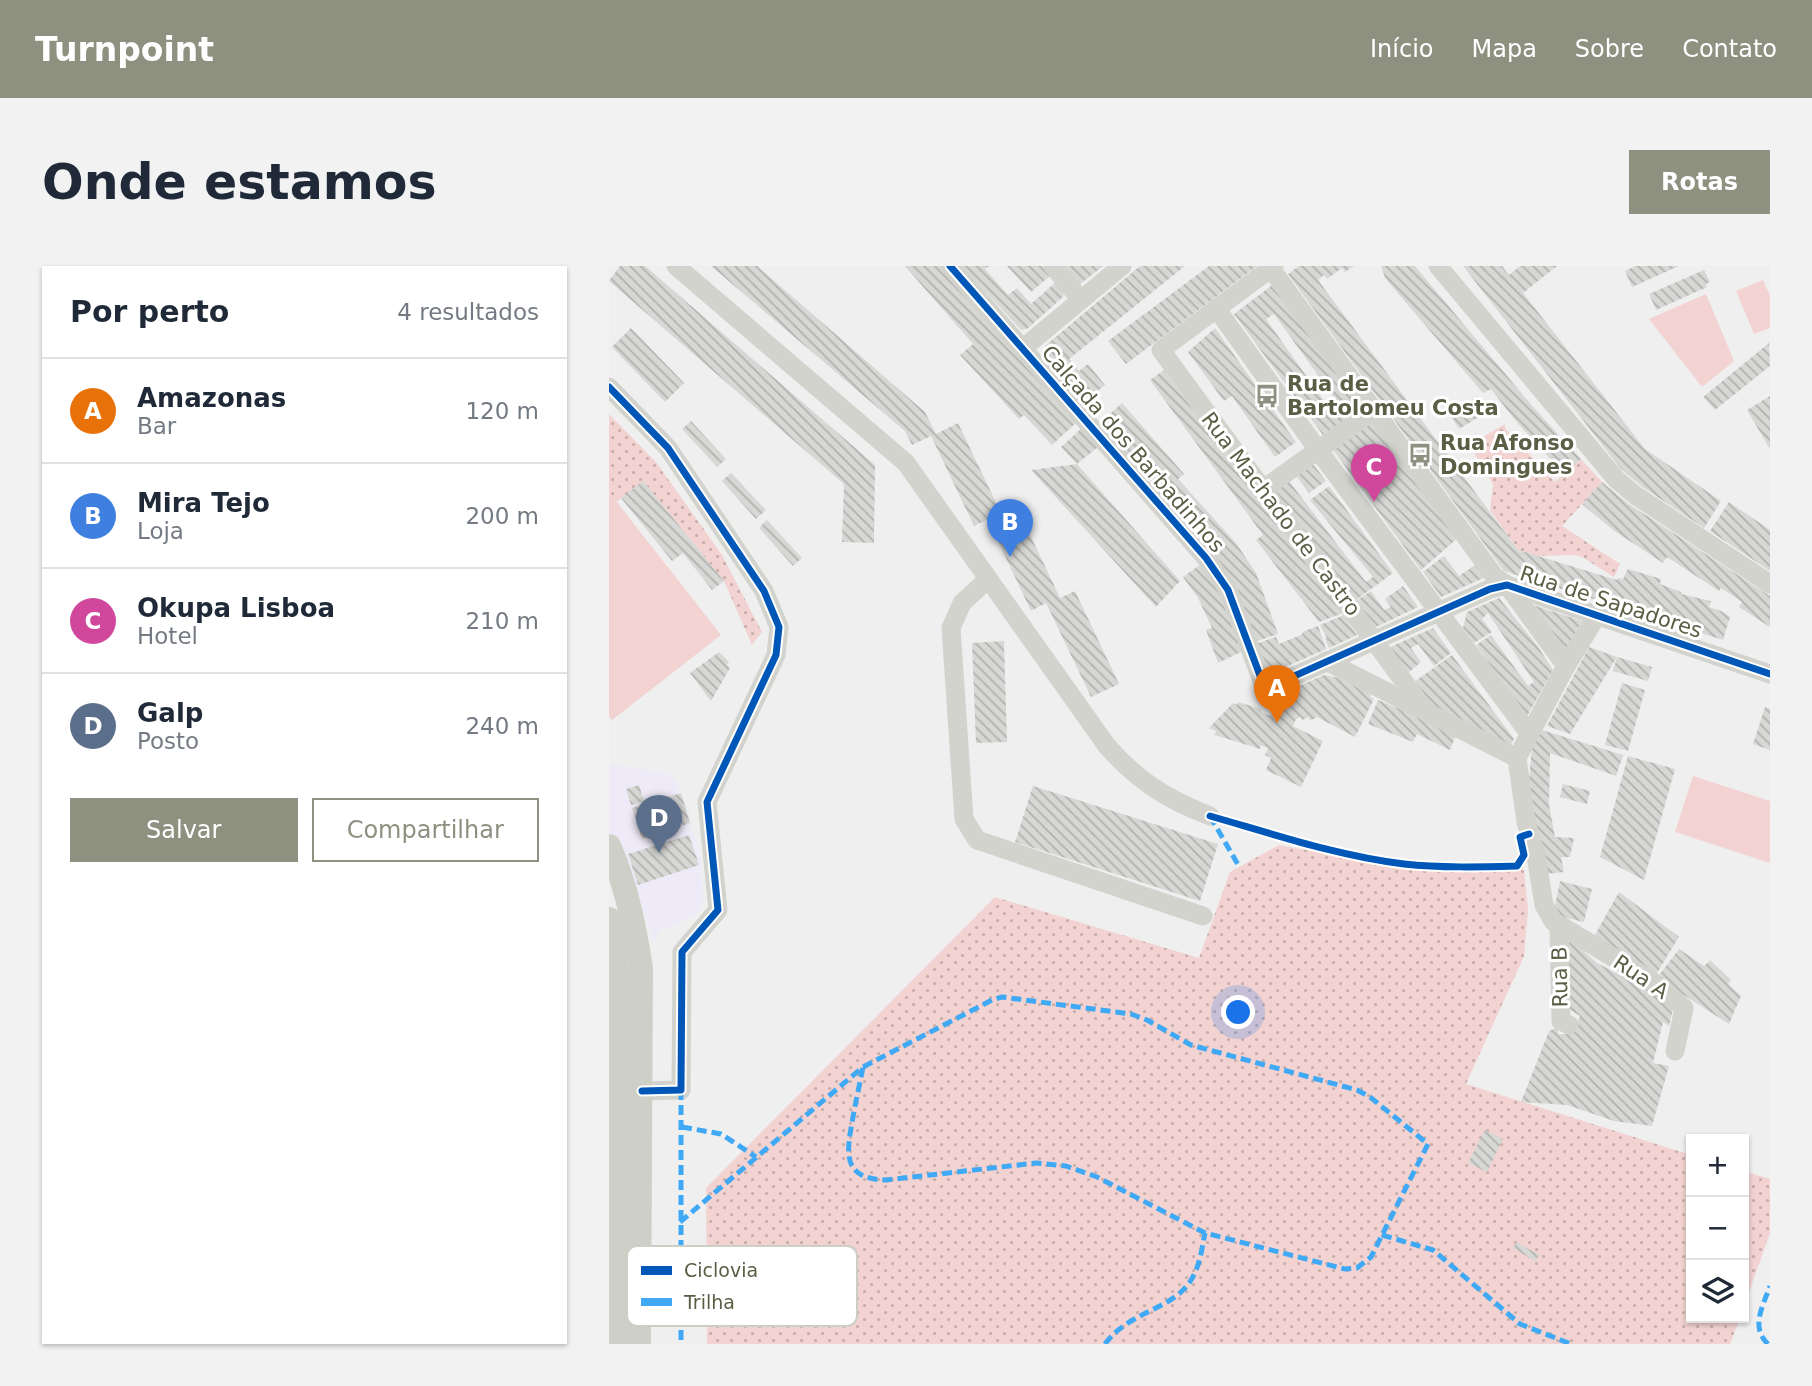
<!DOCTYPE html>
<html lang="pt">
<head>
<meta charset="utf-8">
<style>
	:root { --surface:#fff; --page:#f2f2f3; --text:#1f2937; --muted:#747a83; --line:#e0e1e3; --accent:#8e9180 }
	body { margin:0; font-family:"DejaVu Sans",sans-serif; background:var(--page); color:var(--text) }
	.controls { position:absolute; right:21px; bottom:21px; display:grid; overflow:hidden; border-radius:0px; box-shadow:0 2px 5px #0004 }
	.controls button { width:63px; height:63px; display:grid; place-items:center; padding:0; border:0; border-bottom:2px solid var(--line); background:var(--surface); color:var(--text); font:35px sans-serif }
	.you { position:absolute; left:630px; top:747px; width:24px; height:24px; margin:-18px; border:5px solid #fff; border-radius:50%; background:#1a73e8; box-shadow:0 0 0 10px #1a73e833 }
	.badge { display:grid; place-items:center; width:46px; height:46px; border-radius:50%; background:var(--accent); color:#fff; font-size:23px; font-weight:700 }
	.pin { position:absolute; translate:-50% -58px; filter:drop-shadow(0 2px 4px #0008) }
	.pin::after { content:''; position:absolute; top:37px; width:24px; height:21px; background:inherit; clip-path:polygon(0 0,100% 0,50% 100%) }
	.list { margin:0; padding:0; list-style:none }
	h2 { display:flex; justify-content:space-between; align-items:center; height:91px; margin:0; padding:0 28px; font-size:30px }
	h2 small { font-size:23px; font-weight:400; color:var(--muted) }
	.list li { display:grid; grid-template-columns:46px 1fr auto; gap:21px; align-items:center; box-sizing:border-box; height:105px; padding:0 28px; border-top:2px solid var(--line) }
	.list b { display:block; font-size:26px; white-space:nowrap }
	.list p { margin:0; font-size:23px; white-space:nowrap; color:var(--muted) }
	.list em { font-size:23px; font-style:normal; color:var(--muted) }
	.actions { display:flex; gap:14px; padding:21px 28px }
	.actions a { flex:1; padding:16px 0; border:2px solid var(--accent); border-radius:0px; text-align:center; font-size:24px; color:var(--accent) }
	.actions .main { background:var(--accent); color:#fff }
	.icon { flex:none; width:38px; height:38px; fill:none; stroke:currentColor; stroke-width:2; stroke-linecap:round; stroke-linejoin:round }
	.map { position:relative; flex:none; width:1161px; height:1078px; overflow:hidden; border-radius:0px }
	header { display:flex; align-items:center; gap:42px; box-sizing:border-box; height:98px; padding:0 35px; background:var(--accent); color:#fff }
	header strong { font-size:33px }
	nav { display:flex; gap:38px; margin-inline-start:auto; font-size:24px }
	.intro { display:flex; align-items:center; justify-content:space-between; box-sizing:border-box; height:168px; padding:0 42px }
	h1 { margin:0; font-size:49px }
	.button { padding:18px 32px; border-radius:0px; background:var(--accent); color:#fff; font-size:24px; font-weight:700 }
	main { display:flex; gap:42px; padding:0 42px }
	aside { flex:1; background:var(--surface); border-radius:0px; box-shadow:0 2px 5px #0004 }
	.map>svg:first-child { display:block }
</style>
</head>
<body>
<header>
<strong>Turnpoint</strong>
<nav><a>Início</a><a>Mapa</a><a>Sobre</a><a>Contato</a></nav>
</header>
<div class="intro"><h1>Onde estamos</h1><a class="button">Rotas</a></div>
<main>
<aside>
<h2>Por perto<small>4 resultados</small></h2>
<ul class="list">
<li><span class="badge" style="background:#e8710a">A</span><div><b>Amazonas</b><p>Bar</p></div><em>120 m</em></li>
<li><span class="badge" style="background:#3f7fe0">B</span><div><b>Mira Tejo</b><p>Loja</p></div><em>200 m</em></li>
<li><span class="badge" style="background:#d1479c">C</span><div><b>Okupa Lisboa</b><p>Hotel</p></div><em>210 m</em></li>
<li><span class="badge" style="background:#5c6f8a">D</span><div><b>Galp</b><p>Posto</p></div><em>240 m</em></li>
</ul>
<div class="actions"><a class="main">Salvar</a><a>Compartilhar</a></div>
</aside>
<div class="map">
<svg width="1161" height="1078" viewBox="0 0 1161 1078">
	<defs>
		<pattern id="grass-dots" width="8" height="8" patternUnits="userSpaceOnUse" patternTransform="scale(1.75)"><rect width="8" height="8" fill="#f2d3d1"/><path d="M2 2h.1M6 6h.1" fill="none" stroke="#c7aeab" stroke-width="1.8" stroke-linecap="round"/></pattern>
		<pattern id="building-back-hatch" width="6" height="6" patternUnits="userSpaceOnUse" patternTransform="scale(1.75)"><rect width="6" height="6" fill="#d7d8d5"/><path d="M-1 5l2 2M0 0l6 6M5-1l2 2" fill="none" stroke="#b1b2ae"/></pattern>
	</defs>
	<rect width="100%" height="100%" fill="#efeff0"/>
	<path fill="#efeaf8" d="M0,498l60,10 6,5 25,75 3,43 -2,10 -4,6 -31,16 -6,-1 -6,13 -12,-32h-5l-28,-79z"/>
	<g fill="url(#grass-dots)">
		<path d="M0,148l47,48 66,93 40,77 -10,13 -28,-64 -81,-100 -27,21 -7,-10z"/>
		<path d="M896,158v4l50,54 26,-23 21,23 -40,44 58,38 -6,13 -32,-20 -8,-2 -38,1 -18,-6 -28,-40 3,-26 -24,-39z"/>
		<path d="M670,579l136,25h109l4,40 -4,46 -58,128 225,71v163h49l-10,26h-1023l-1,-156 289,-291 204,61 31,-86z"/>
		<path d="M1135,905l26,8v54l-26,73z"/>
	</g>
	<g fill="#f2d3d1">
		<path d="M1154,14l7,16v32l-16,6 -18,-43z"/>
		<path d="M1097,28l28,67 -32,26 -53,-68z"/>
		<path d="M0,226l112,143 -109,85 -3,-4z"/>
		<path d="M1084,510l77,25v62l-95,-31z"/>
	</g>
	<g fill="url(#building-back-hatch)" fill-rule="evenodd">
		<path d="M11,0h25l230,199 -1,78 -32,-1 2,-58 -235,-203z"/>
		<path d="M102,0h46l168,146 11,22 22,-11 43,90 -27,13 -43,-90 -19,9 -7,-14z"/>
		<path d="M296,0h35l137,156 -25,23 -28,-30 -5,4 -59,-64 13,-11z"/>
		<path d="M353,0h27l-4,3 23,26 9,-7 14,16 25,-22 8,9 -1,6 -36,32 -6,1z"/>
		<path d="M398,0h35l8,10 -19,16z"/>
		<path d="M454,0h40l-24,19z"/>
		<path d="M531,0h45l-116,93 10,12 9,-7 17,21 -22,18 -38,-46v-11z"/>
		<path d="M600,0h48l-131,98 -18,-23z"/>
		<path d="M690,0h55l-9,6 -3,-4 -15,11 -3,-4 -6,5 200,270 99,30 1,-2 5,1 5,-10 33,10 -1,5 21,8v2l30,7 -2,6 12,4 9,6 -7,23 -219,-69 -216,-297z"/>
		<path d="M772,0h34l119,142 47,51 -17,15 -50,-55 -23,-30 -8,4 -98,-115z"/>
		<path d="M854,0h39l7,9 11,-9h37l-34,27 122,156 76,52 -17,27 -63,-42 -21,-18z"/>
		<path d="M1026,0h44l-47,21 -7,-16z"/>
		<path d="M1095,4l6,12 -4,2 1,3 -51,23 -7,-16z"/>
		<path d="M666,17l89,123 -41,29 -89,-121zM665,48l61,85 -8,6 -61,-86z"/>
		<path d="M22,62l53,55 -19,19 -53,-55z"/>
		<path d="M606,62l81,114 -21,15 -43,-61 -8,5 -36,-49z"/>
		<path d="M1160,77l1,23 -55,44 -12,-13z"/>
		<path d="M555,104l113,155 66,88 -24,9 -63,-82 7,-5 -113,-155z"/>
		<path d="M869,130l9,16 -28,17 -10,-16z"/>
		<path d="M1161,130v53l-23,-39z"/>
		<path d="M513,137l62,71 -6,5 58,64 20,30 22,61 -24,8 -154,-219z"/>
		<path d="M765,154l85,117 -38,33 -88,-120z"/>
		<path d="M82,155l35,38 -9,8 -35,-38z"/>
		<path d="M473,162l16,19 -21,17 103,117 -24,26 -125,-137 46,-6 -16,-17z"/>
		<path d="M704,198l13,17 -17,12 -13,-17z"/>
		<path d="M122,207l35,37 -10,9 -34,-38z"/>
		<path d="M34,215l81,100 -12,9 -29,-37 -11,8 -51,-63z"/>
		<path d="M680,215l77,101 7,-5 -63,-77 19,-14 64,87 -37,27 -82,-108z"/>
		<path d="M993,216l27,22 141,92v31l-31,-20 3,-5 -21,-14 -2,3 -52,-34 -4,6 -50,-33 -31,-26z"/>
		<path d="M1120,236l41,28v41l-60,-40z"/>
		<path d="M408,241l43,91 15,-7 44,93 -28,13 -45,-94 -15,8 -43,-91z"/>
		<path d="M158,254l35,38 -9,8 -34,-38z"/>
		<path d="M835,290l15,20 19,-13 10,13 -47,21 -18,-25z"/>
		<path d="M592,298l16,21 26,66 -25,12 -12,-33 6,-2 -14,-30 -15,-21z"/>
		<path d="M794,320l15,21 -42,20 -20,-26 15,-10 13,19 7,-3 -6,-8z"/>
		<path d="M890,332l38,47 16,25 -26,46 -51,-71 15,-10 37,51 6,-4 -46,-69 -6,6 10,13 -18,11 -11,-15 4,-16z"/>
		<path d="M924,339l49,16 -17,30z"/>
		<path d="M735,349l13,20 -28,13 -4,-9 2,-1 -7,-13z"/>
		<path d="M709,360l8,23 -59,26 -12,-31 21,-7 3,7 24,-10 -1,-2z"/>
		<path d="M824,362l18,25 -17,13 -16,-22 -7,4 10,14 -13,11 -18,-26z"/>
		<path d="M395,375l3,101 -31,1 -4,-100z"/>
		<path d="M980,381l28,10 -47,77 -23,-8z"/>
		<path d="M110,386l10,10 -2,3 3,3 -19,33 -21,-28z"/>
		<path d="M843,389l62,84 -5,9 -76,-41 -19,-25z"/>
		<path d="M1008,391l35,10 -4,14 -35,-10z"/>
		<path d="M715,409l15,3 32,16 -1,3 4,2 -19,38 -38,-20 -7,4 -1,-4 -7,3 -1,-3 -5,2 -3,7 30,15 -22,46 -35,-17 5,-12 -6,-3 3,-7 -7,-3 -1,4 -45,-14 1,-4 -7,-3 24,-25 4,2 1,-3 23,7v3l9,4 11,-22z"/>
		<path d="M1013,417l23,7 -17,61 -23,-6z"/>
		<path d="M769,434l79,33 -7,17 -33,-16 -4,8 -45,-18z"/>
		<path d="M1156,441l5,2v41l-17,-6z"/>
		<path d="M933,464l81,25 -7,21 -66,-23 -1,52 6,32 19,1 -4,19h-9l3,15 -18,2 -19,-71 5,-56z"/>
		<path d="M1019,490l47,13 -31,111 -44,-23z"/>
		<path d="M954,518l27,7 -3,13 -27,-7z"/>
		<path d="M30,519l5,16 -13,4 -5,-16z"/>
		<path d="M424,520l185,58 -18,57 -185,-59z"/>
		<path d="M72,527l9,30 -48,16 -10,-31z"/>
		<path d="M80,569l10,30 -61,20 -10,-31z"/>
		<path d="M951,615l32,8 -8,33 -31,-7z"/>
		<path d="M1010,626l60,45 -22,36 -65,-33z"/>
		<path d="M962,674l26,23 23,12 25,6 28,28 -4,17 -6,-4 -10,41 16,3 -17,60 -38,-5 -47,-16 -46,-3 28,-71 9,-4v7h14l8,-18 -13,-8 3,-5 -4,-4v-54z"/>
		<path d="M1070,683l25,17 6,-6 21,20 -3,4 13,12 -12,28 -72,-46z"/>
		<path d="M876,864l18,9 -16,33 -19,-9z"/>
		<path d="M908,976l22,13 -4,6 -22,-13z"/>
	</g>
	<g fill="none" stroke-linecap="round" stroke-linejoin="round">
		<g stroke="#d2d3cd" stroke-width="19">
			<path d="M67,0l230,197 201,283c31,35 59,53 103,70"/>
			<path d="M341,0l256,292 22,32 37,99 225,-100 17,-4 263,89"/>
			<path d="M444,0l28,34"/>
			<path d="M660,0l226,311 12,8 59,81"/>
			<path d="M665,0l-113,84 266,363"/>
			<path d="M829,0l178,213 19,16 135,89"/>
			<path d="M607,42l102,142 211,283"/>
			<path d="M413,83l100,-83"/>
			<path d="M0,121l59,61 96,143 15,36 -3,28 -69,147 11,108 -36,42 -1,138 -39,1"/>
			<path d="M653,224l112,-80"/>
			<path d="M378,314l-25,23 -11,25 13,191 13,21 226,76"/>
			<path d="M989,348l-32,52 -49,92 9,64 10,34 8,49 9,16 96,58 35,29 -9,43"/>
			<path d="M717,395l191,97"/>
			<path d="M950,659l2,96 8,4"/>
		</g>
		<g stroke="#ced0c7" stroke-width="24">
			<path d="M0,580c17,38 26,81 32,123l-2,375"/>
			<path d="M0,653l4,14 8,79 -4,332"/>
		</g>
		<g stroke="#3fa9f5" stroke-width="5" stroke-dasharray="10 5" stroke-linecap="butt">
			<path d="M601,550l30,52"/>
			<path d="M72,824v254"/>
			<path d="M73,861l39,7 35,23"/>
			<path d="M71,956l183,-155 129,-67 10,-3 129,17 16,6 44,25 166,45 13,7 58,47 -57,113 -14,11 -12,1 -140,-36 -108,-56 -31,-11 -30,-3 -150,17c-46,-1 -39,-29 -33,-63 3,-17 7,-34 10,-50"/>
			<path d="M773,969l51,15 87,74 51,20"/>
			<path d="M496,1078c24,-33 68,-34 86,-64 9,-14 11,-32 14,-47"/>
			<path d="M1159,1078c-18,-17 -5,-38 2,-58"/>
		</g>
		<g stroke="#fff" stroke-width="11">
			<g id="cycleway">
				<path d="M341,0l256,292 22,32 37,99 225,-100 17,-4 263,89"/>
				<path d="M0,121l59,61 96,143 15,36 -3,28 -69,147 11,108 -36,42 -1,138 -39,1"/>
				<path d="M601,550c63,18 128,40 194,48 37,4 76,3 113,2l7,-11 -4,-18 9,-3"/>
			</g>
		</g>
		<use href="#cycleway" stroke="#0057b8" stroke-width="7"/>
	</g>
	<defs>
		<g id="bus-bare" transform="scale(1.89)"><path d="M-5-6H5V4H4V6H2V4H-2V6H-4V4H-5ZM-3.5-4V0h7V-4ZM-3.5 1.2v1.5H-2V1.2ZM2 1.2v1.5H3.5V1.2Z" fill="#8e9180" stroke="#fff" stroke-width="2.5" paint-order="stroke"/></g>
	</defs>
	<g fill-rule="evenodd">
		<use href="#bus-bare" x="658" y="130"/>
		<use href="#bus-bare" x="811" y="189"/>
	</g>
	<g text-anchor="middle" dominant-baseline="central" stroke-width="6" stroke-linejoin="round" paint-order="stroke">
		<g font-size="21" font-weight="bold" fill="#595e44" stroke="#fff" text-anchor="start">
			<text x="678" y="118">Rua de<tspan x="678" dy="24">Bartolomeu Costa</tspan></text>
			<text x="831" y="177">Rua Afonso<tspan x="831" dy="24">Domingues</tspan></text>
		</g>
		<g font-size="21" fill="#595e44" stroke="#fff">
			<text transform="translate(524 183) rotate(49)">Calçada dos Barbadinhos</text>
			<text transform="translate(672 248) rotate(53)">Rua Machado de Castro</text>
			<text transform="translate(1002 336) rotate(18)">Rua de Sapadores</text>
			<text transform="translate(951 711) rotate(-91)">Rua B</text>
			<text transform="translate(1032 711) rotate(34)">Rua A</text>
		</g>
	</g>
	<rect x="18" y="980" width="230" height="80" rx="10" fill="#fff" stroke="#cdcfc7" stroke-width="2"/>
	<rect x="32" y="1000" width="31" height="9" fill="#0057b8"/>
	<rect x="32" y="1032" width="31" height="8" fill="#3fa9f5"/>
	<g font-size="19" fill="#595e44">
		<text x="75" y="1011">Ciclovia</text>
		<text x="75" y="1043">Trilha</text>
	</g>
</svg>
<div class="controls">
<button>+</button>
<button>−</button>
<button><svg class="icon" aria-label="layers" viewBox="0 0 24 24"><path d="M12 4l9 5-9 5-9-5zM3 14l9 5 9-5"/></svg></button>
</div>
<div class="you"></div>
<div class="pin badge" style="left:668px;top:457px;background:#e8710a">A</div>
<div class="pin badge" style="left:401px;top:291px;background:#3f7fe0">B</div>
<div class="pin badge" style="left:765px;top:236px;background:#d1479c">C</div>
<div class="pin badge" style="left:50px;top:587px;background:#5c6f8a">D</div>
</div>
</main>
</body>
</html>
